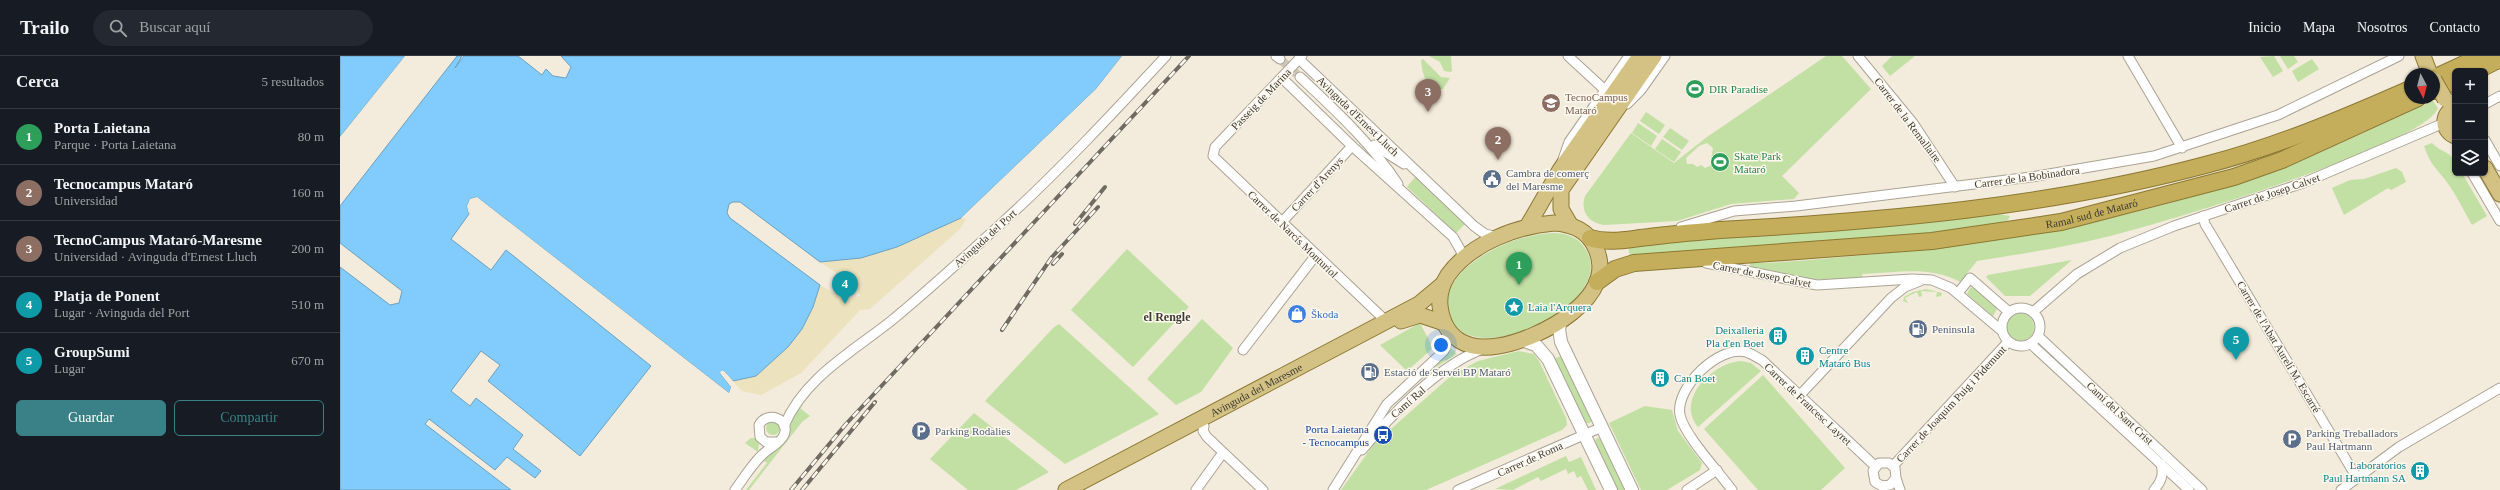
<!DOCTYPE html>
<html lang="es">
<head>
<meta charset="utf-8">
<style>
	:root { --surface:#171b24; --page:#242831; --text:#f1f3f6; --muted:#9ea1a6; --line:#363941; --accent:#398186 }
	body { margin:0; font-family:"Times New Roman",serif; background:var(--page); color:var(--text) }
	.controls { position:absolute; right:12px; top:12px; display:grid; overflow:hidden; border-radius:6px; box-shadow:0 1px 3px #0004 }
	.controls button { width:36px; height:36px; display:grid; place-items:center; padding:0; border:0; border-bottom:1px solid var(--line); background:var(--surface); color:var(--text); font:20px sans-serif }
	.compass { position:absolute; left:2064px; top:12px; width:36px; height:36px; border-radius:50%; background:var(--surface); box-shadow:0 1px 3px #0004; rotate:173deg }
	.you { position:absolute; left:1101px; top:289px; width:14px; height:14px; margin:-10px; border:3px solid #fff; border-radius:50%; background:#1a73e8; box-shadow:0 0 0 6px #1a73e833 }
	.badge { display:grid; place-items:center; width:26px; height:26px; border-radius:50%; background:var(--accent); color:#fff; font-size:13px; font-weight:700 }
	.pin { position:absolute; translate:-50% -33px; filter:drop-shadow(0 1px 2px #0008) }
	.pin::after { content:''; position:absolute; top:21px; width:14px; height:12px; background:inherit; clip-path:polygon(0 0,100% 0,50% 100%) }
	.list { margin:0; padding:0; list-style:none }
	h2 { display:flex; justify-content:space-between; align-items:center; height:52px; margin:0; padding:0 16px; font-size:17px }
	h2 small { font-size:13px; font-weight:400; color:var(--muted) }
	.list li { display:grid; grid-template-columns:26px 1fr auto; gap:12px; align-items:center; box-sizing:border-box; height:56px; padding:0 16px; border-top:1px solid var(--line) }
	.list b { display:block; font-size:15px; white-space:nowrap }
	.list p { margin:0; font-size:13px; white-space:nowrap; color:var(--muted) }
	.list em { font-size:13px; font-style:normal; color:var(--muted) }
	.actions { display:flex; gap:8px; padding:12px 16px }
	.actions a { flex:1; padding:9px 0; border:1px solid var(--accent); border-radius:6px; text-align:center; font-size:14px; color:var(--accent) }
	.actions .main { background:var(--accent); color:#fff }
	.icon { flex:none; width:22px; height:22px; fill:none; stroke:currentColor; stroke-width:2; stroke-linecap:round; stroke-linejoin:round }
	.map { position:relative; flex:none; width:2160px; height:434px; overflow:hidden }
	header { display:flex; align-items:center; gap:24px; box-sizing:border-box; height:56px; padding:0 20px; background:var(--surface); border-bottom:1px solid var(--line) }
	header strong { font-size:19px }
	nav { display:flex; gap:22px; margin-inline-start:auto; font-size:14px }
	.search { width:280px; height:36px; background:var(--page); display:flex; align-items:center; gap:10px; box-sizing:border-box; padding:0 14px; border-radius:22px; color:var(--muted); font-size:15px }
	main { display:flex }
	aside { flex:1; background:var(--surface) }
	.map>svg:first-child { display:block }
</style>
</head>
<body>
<header>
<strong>Trailo</strong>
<div class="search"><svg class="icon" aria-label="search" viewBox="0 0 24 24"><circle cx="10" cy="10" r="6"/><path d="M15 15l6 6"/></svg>Buscar aquí</div>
<nav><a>Inicio</a><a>Mapa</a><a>Nosotros</a><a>Contacto</a></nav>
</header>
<main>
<aside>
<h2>Cerca<small>5 resultados</small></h2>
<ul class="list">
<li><span class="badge" style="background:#2e9e5b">1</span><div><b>Porta Laietana</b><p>Parque · Porta Laietana</p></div><em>80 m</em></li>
<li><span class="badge" style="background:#8d6e63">2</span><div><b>Tecnocampus Mataró</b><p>Universidad</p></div><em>160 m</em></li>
<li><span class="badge" style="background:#8d6e63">3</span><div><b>TecnoCampus Mataró-Maresme</b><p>Universidad · Avinguda d'Ernest Lluch</p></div><em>200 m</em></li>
<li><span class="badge" style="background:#0f9aa8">4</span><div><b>Platja de Ponent</b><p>Lugar · Avinguda del Port</p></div><em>510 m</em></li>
<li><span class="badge" style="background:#0f9aa8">5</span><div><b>GroupSumi</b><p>Lugar</p></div><em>670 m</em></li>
</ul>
<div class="actions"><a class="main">Guardar</a><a>Compartir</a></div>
</aside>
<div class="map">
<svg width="2160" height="434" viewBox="0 0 2160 434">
	<rect width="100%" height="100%" fill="#f3ebdb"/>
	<g fill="#c2e0a4" fill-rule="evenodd">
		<path d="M1089,0h22l1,16 -8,-1 -4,-9z"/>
		<path d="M1486,0h16l29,33 -89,87 17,17 -5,6 -63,5 -54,17 -73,4c-16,-2 -24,-14 -19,-29l46,-63 43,30 33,-26zM1367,87l6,5 -3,18 -5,2 -4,-3 -4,2 -4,-3h-6l-1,-6 13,-12z"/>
		<path d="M1552,0h23l-25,20 -8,-10z"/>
		<path d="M1934,0l9,15 -10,6 -13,-20z"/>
		<path d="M1940,0h14l4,6 -10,7z"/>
		<path d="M1083,3l18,18 9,1 -7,11h-9c-10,-7 -12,-18 -13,-29z"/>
		<path d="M1972,3l7,10 -21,13 -6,-11z"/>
		<path d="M2093,45l5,7c-12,37 -287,119 -336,130 -41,10 -83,16 -125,23l-17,21c-31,-17 -64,-9 -98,-8l1,4 -58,2 -56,-14 2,-3c34,0 68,-4 102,-7 134,-10 266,-34 393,-76 64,-21 125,-51 187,-79z"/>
		<path d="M1306,56l19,13 -6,9 -19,-13z"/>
		<path d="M1298,67l19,13 -6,10 -19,-13z"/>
		<path d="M1330,72l19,13 -7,9 -19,-13z"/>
		<path d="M1322,83l19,13 -7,10 -19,-13z"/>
		<path d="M2092,87c14,14 23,6 23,30h7l25,43 -15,9c-8,-14 -16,-31 -26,-44 -11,-15 -15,-15 -22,-35z"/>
		<path d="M2056,112l6,4 4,10 -15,8 -3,-2 -44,27 -12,-27 18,-8 14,-1z"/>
		<path d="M1075,121l50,47 -9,9 -49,-46z"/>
		<path d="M1658,158l12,2 -2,4 -35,11 -343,27 -2,-13z"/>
		<path d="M1213,177c13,0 26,4 33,17 31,50 -97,115 -131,76 -28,-34 20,-70 48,-81 16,-7 32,-11 50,-12z"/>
		<path d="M787,193l62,58 -56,60 -62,-57z"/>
		<path d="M1732,204l-42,36h-25l-19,-19 2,-2z"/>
		<path d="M1634,231l23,22 -4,7 -26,-22 3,-6z"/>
		<path d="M1586,233l16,4 -1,3 -5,1 1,-5 -16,-1 1,5 -3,1 -2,-5 -12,6 3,5 -5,-2 1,-4 9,-5z"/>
		<circle cx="1680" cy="271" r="14"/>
		<path d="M862,263l31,29 -32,44 -25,13 -29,-26z"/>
		<path d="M1080,267l13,25 -26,23 -27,-26z"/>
		<path d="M719,268l100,90 -94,50 -80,-63 69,-74z"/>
		<path d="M1700,288l114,106v1l-115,-105z"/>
		<path d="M1111,292l6,6 -32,20 24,-25z"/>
		<path d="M1179,295l15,3 5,7 27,57 1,7 -5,5 -136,60h-85l33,-46 78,-69 26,-14z"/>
		<path d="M1221,300l31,63 -2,4h-5l-31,-64z"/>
		<path d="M1401,305l10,2 10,8 -63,56c-23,-27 14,-64 43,-66z"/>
		<path d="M1423,319l82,93 -24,22h-63l-54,-61z"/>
		<path d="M461,348l2,1 -3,3 10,8 -8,6 -53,68h-3l21,-27 -4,-3 24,-23 7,-22z"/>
		<path d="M1305,350l27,4 6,21 24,32 -2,7 -33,20h-26l-32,-67z"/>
		<path d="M634,357l75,59 -33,18h-48l-38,-31z"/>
		<circle cx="433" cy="372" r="7"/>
		<path d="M411,382h5l3,4 -1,10 -13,-9z"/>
		<path d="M1257,382l4,1 24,51h-8l-23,-48z"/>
		<path d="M1226,400l3,6 12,-5 15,33h-8l-7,-14 -4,2 -3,-7 -6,3 -2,-5 -25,12 -3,-4 -25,13 -18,-1z"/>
	</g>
	<path fill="#ece2bd" d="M621,162l5,1 -6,10 -90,80 -10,1 -59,63 -40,22 -19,-4 -9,-10 23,-5 32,-29 14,-19 11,-21 7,-22 25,15 15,-4 -3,-9 -37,-25 41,-4 36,-11z"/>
	<g fill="#81cbfd" stroke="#6da0c0">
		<path d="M0,0h65l-65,81z"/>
		<path d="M117,0h5l-7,12 9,-12h54l24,19 4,-6 7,7 13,2 5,-11 -10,-11h561l-26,33 -135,129 -64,29 -36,11 -41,4 -80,-60h-7l-4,2 -2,9 3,5 90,67 -7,22 -11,22 -14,18 -32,29 -23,5 -9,-10 -4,2 11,14 -2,6 -252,-196 -7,2 -3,7 2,8 -18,25 40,31 15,-20 145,116 -71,90 -92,-75 12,-16 -19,-14 -30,40 19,15 6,-8 47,37 -10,14 28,22 -6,7 -28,-21 -12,13 -66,-51 -4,5 86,66h-171v-223l50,38 9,-2 3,-12 -62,-48v-37z"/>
	</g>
	<g fill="#f3ebdb">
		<path d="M65,0l2,1 -67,82v-2z"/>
		<path d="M782,0l1,1 -25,33 -73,71 -62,57h-2l135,-129z"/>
		<path d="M137,141l252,196 2,-6 -11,-14 1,-2h3l11,12 -12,-10 10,13v5l-4,4 -5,-2 -248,-194 -5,1 -2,14 -2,-8 3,-7z"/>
	</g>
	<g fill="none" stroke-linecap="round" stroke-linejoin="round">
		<path stroke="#cfc8b9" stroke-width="9" stroke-dasharray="9 4.5" stroke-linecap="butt" d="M940,3l20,18"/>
		<g stroke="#aba394" stroke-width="11">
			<g id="minor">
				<path d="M936,0l4,3"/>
				<path d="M962,0l-87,91 -2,9 173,165"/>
				<path d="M1228,0l38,35"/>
				<path d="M1518,0l55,67 42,64"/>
				<path d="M1788,0l54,92"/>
				<path d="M959,3l175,167 11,8 13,3"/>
				<path d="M960,21c36,34 71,66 98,107"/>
				<path d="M942,22l70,68 101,91 8,14 1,10"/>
				<path d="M1287,48l14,-14 24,-34"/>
				<path d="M2145,48l15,-8"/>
				<path d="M2145,84l15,26"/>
				<path d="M1034,89l30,19"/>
				<path d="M1222,106l7,-20 60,-86"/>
				<path d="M2132,117l28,48"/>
				<path d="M1863,160l2,8 152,254"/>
				<path d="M942,166l70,-76"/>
				<path d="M1341,171l53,-16 62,-5 235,-29 123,-21 124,-41 121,-59"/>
				<path d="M1366,207l111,22 95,-6 20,1 19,8 51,43"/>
				<path d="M1618,237l12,-15 39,34"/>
				<circle cx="1681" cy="271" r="19"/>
				<path d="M1693,256l44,-38 43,-26 54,-22 129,-43 141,-60"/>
				<path d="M1698,280l164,154"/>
				<path d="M1691,288l158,146"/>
				<path d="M903,294l73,-95"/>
				<path d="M1460,339l91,-97 14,-11 15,-6"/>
				<path d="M444,370c20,-48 68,-74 107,-105 39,-32 76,-66 113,-100 57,-52 110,-109 162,-165"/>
				<path d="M864,370l-1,5 4,6 56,53"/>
				<path d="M1022,394c28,-34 78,-86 121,-101"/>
				<path d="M1553,410l115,-124"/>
				<path d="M1556,422l-6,7 -8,1 -7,-4 -2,-11 6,-8h10l6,5 1,10 4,12"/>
				<path d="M395,434c8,-11 16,-24 26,-34 6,-7 19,-12 23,-21 7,-16 -17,-25 -25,-10l1,12 6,5h10"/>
				<path d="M856,434l26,-36"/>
				<path d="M993,434l54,-86 57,-53 3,-10 -1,-13"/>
				<path d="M1118,434l144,-63"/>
				<path d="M1347,434l30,-20"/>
				<path d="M1392,434c-13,-18 -48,-55 -52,-75 -5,-27 38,-70 66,-63 5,1 11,6 16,8l113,106"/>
				<path d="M1814,434c7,-8 10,-15 7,-26"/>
				<path d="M2001,434l58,-43 101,-59"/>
			</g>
		</g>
		<g stroke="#aba394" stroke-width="14">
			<g id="tertiary">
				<path d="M1221,265l-2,8 2,13 71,148"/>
				<path d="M1181,284l15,5 12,14 63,131"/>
			</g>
		</g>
		<g stroke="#8b7832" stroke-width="17">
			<g id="primary">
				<path d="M2083,0l7,18"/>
				<path d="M2115,52c-14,5 -13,23 0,28"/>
				<path d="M2145,112l15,26"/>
				<path d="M1214,167c17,1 32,6 40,22 29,52 -56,95 -96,101 -31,5 -54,-7 -58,-40 -1,-11 2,-22 8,-31 23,-32 69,-49 106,-52z"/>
				<path d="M1231,170l-10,-17v-19l93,-134"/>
				<path d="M1187,171l33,-57 80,-114"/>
				<path d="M1061,265l19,-6 24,8"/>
				<path id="s1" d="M726,434l353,-186 24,-20"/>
			</g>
		</g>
		<g stroke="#8b7832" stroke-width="18">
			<g id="trunk">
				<path d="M2136,15l24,-12"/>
				<path d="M2094,22l47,-22"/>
				<path d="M2094,35l21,-10"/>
				<path d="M1250,182c19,6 39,1 59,-1 23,-3 47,-5 71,-7 164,-9 329,-23 489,-66 69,-18 135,-46 201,-75"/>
				<path id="s2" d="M1257,226l18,-13 19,-6 298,-22 129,-19 173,-45 48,-17 136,-62"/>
			</g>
		</g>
		<use href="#minor" stroke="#fff" stroke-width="9"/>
		<use href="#tertiary" stroke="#fff" stroke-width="12"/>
		<use href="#primary" stroke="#d3c284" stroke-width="15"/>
		<use href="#trunk" stroke="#c4ae5b" stroke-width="16"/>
		<g stroke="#706b62" stroke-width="4">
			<g id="rail">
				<path d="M735,168l30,-37"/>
				<path d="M713,208l9,-10"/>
				<path d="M662,274l50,-73 46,-50"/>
				<path d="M451,434l55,-66 343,-368"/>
				<path d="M462,434l73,-88"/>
			</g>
		</g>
		<use href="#rail" stroke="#fef9ef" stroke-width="2.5" stroke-dasharray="8" stroke-linecap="butt"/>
		<g stroke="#8b7832" stroke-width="17" stroke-linecap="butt">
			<path id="primary-bridge" d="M2094,24l11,19"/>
		</g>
		<use href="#primary-bridge" stroke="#d3c284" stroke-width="15"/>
	</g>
	<defs>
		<g id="stadium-disc" transform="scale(1)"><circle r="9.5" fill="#2e9e5b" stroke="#fef9ef"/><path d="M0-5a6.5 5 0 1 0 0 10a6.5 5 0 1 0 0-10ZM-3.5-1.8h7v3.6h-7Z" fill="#fff"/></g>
		<g id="university-disc" transform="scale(1)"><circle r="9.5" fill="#8d6e63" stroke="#fef9ef"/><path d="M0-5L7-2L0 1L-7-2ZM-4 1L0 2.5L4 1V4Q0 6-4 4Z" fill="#fff"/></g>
		<g id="civic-disc" transform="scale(1)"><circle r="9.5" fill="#5c6f8a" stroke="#fef9ef"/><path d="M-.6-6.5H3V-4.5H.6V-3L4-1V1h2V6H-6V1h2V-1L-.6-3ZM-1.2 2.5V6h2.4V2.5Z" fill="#fff"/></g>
		<g id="sight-disc" transform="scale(1)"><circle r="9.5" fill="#0f9aa8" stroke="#fef9ef"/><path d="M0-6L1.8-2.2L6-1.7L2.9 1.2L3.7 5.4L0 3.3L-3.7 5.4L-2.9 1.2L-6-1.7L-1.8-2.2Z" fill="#fff"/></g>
		<g id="shop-disc" transform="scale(1)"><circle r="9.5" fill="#3f7fe0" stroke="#fef9ef"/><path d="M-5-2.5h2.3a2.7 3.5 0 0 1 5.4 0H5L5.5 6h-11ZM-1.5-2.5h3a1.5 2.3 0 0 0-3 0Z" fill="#fff"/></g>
		<g id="fuel-disc" transform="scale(1)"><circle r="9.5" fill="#5c6f8a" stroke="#fef9ef"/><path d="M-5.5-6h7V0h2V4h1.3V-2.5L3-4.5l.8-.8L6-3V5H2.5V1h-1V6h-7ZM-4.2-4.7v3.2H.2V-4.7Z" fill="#fff"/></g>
		<g id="building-disc" transform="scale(1)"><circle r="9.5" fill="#0f9aa8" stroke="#fef9ef"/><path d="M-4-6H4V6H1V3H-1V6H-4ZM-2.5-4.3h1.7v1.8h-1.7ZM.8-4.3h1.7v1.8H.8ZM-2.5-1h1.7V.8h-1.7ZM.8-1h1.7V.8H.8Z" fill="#fff"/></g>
		<g id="parking-disc" transform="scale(1)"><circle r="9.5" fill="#5c6f8a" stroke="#fef9ef"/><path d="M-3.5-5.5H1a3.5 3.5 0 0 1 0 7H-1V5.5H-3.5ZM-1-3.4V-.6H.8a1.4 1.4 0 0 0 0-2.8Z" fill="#fff"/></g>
		<g id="bus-disc" transform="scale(1)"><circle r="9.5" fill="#1a4fb4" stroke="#fef9ef"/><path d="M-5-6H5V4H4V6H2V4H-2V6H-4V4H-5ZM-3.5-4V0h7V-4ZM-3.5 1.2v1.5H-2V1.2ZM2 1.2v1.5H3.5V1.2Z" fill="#fff"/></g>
	</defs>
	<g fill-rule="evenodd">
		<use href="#stadium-disc" x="1355" y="33"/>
		<use href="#university-disc" x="1211" y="47"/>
		<use href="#stadium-disc" x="1380" y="106"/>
		<use href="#civic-disc" x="1152" y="123"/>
		<use href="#sight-disc" x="1174" y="251"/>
		<use href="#shop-disc" x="957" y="258"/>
		<use href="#fuel-disc" x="1578" y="273"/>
		<use href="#building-disc" x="1438" y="280"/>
		<use href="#building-disc" x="1465" y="300"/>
		<use href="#fuel-disc" x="1030" y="316"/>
		<use href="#building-disc" x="1320" y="322"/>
		<use href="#parking-disc" x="581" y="375"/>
		<use href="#bus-disc" x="1043" y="379"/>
		<use href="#parking-disc" x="1952" y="383"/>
		<use href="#building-disc" x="2080" y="415"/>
	</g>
	<g text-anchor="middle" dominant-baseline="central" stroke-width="3" stroke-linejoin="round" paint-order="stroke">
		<g font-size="11" fill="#27864d" stroke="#fef9ef" text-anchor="start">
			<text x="1369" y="33">DIR Paradise</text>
			<text x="1394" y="100">Skate Park<tspan x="1394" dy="13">Mataró</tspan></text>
		</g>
		<g font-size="11" fill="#785e54" stroke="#fef9ef" text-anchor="start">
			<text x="1225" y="41">TecnoCampus<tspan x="1225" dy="13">Mataró</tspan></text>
		</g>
		<g font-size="11" fill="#3d3a33" stroke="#fef9ef">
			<text transform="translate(921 43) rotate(-46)">Passeig de Marina</text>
			<text transform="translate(1018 60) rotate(44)">Avinguda d'Ernest Lluch</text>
			<text transform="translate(1568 64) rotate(53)">Carrer de la Remallaire</text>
			<text transform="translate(1687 121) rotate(-8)">Carrer de la Bobinadora</text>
			<text transform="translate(977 128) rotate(-47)">Carrer d'Arenys</text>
			<text transform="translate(1932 137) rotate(-19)">Carrer de Josep Calvet</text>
			<text stroke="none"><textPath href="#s2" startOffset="503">Ramal sud de Mataró</textPath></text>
			<text transform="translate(953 178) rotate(44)">Carrer de Narcís Monturiol</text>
			<text transform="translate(645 182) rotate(-42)">Avinguda del Port</text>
			<text transform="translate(1422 218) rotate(11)">Carrer de Josep Calvet</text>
			<text transform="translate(1939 291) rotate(59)">Carrer de l'Abat Aurelí M. Escarré</text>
			<text stroke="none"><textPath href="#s1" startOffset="215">Avinguda del Maresme</textPath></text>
			<text transform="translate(1068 346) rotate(-41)">Camí Ral</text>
			<text transform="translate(1468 348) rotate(43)">Carrer de Francesc Layret</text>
			<text transform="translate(1611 348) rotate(-47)">Carrer de Joaquim Puig i Pidemunt</text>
			<text transform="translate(1780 357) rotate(43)">Camí del Sant Crist</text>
			<text transform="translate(1190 403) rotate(-24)">Carrer de Roma</text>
		</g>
		<g font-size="11" fill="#4e5e75" stroke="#fef9ef" text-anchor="start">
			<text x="1166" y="117">Cambra de comerç<tspan x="1166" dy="13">del Maresme</tspan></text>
			<text x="1592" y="273">Peninsula</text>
			<text x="1044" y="316">Estació de Servei BP Mataró</text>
			<text x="595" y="375">Parking Rodalies</text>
			<text x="1966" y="377">Parking Treballadors<tspan x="1966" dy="13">Paul Hartmann</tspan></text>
		</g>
		<g font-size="11" fill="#0d838f" stroke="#fef9ef" text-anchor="start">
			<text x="1188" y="251">Laia l'Arquera</text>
			<text x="1424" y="274" text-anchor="end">Deixalleria<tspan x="1424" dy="13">Pla d'en Boet</tspan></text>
			<text x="1479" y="294">Centre<tspan x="1479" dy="13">Mataró Bus</tspan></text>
			<text x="1334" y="322">Can Boet</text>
			<text x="2066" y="409" text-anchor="end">Laboratorios<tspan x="2066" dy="13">Paul Hartmann SA</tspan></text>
		</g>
		<g font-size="11" fill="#366cbe" stroke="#fef9ef" text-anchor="start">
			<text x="971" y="258">Škoda</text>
		</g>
		<g font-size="11" fill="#164399" stroke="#fef9ef" text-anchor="end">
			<text x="1029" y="373">Porta Laietana<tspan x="1029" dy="13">- Tecnocampus</tspan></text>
		</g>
		<g font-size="12" font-weight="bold" fill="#3d3a33" stroke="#fef9ef">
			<text x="827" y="261">el Rengle</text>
		</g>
	</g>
</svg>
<div class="controls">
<button>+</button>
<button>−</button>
<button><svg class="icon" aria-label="layers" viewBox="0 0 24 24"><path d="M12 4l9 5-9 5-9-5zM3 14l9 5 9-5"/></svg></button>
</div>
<svg class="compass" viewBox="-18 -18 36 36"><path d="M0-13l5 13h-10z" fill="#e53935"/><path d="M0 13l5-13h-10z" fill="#9ea1a6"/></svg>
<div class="you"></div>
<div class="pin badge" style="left:1179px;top:229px;background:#2e9e5b">1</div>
<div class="pin badge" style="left:1158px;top:104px;background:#8d6e63">2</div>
<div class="pin badge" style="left:1088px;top:56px;background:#8d6e63">3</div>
<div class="pin badge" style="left:505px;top:248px;background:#0f9aa8">4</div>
<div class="pin badge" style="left:1896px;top:304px;background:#0f9aa8">5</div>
</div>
</main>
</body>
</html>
